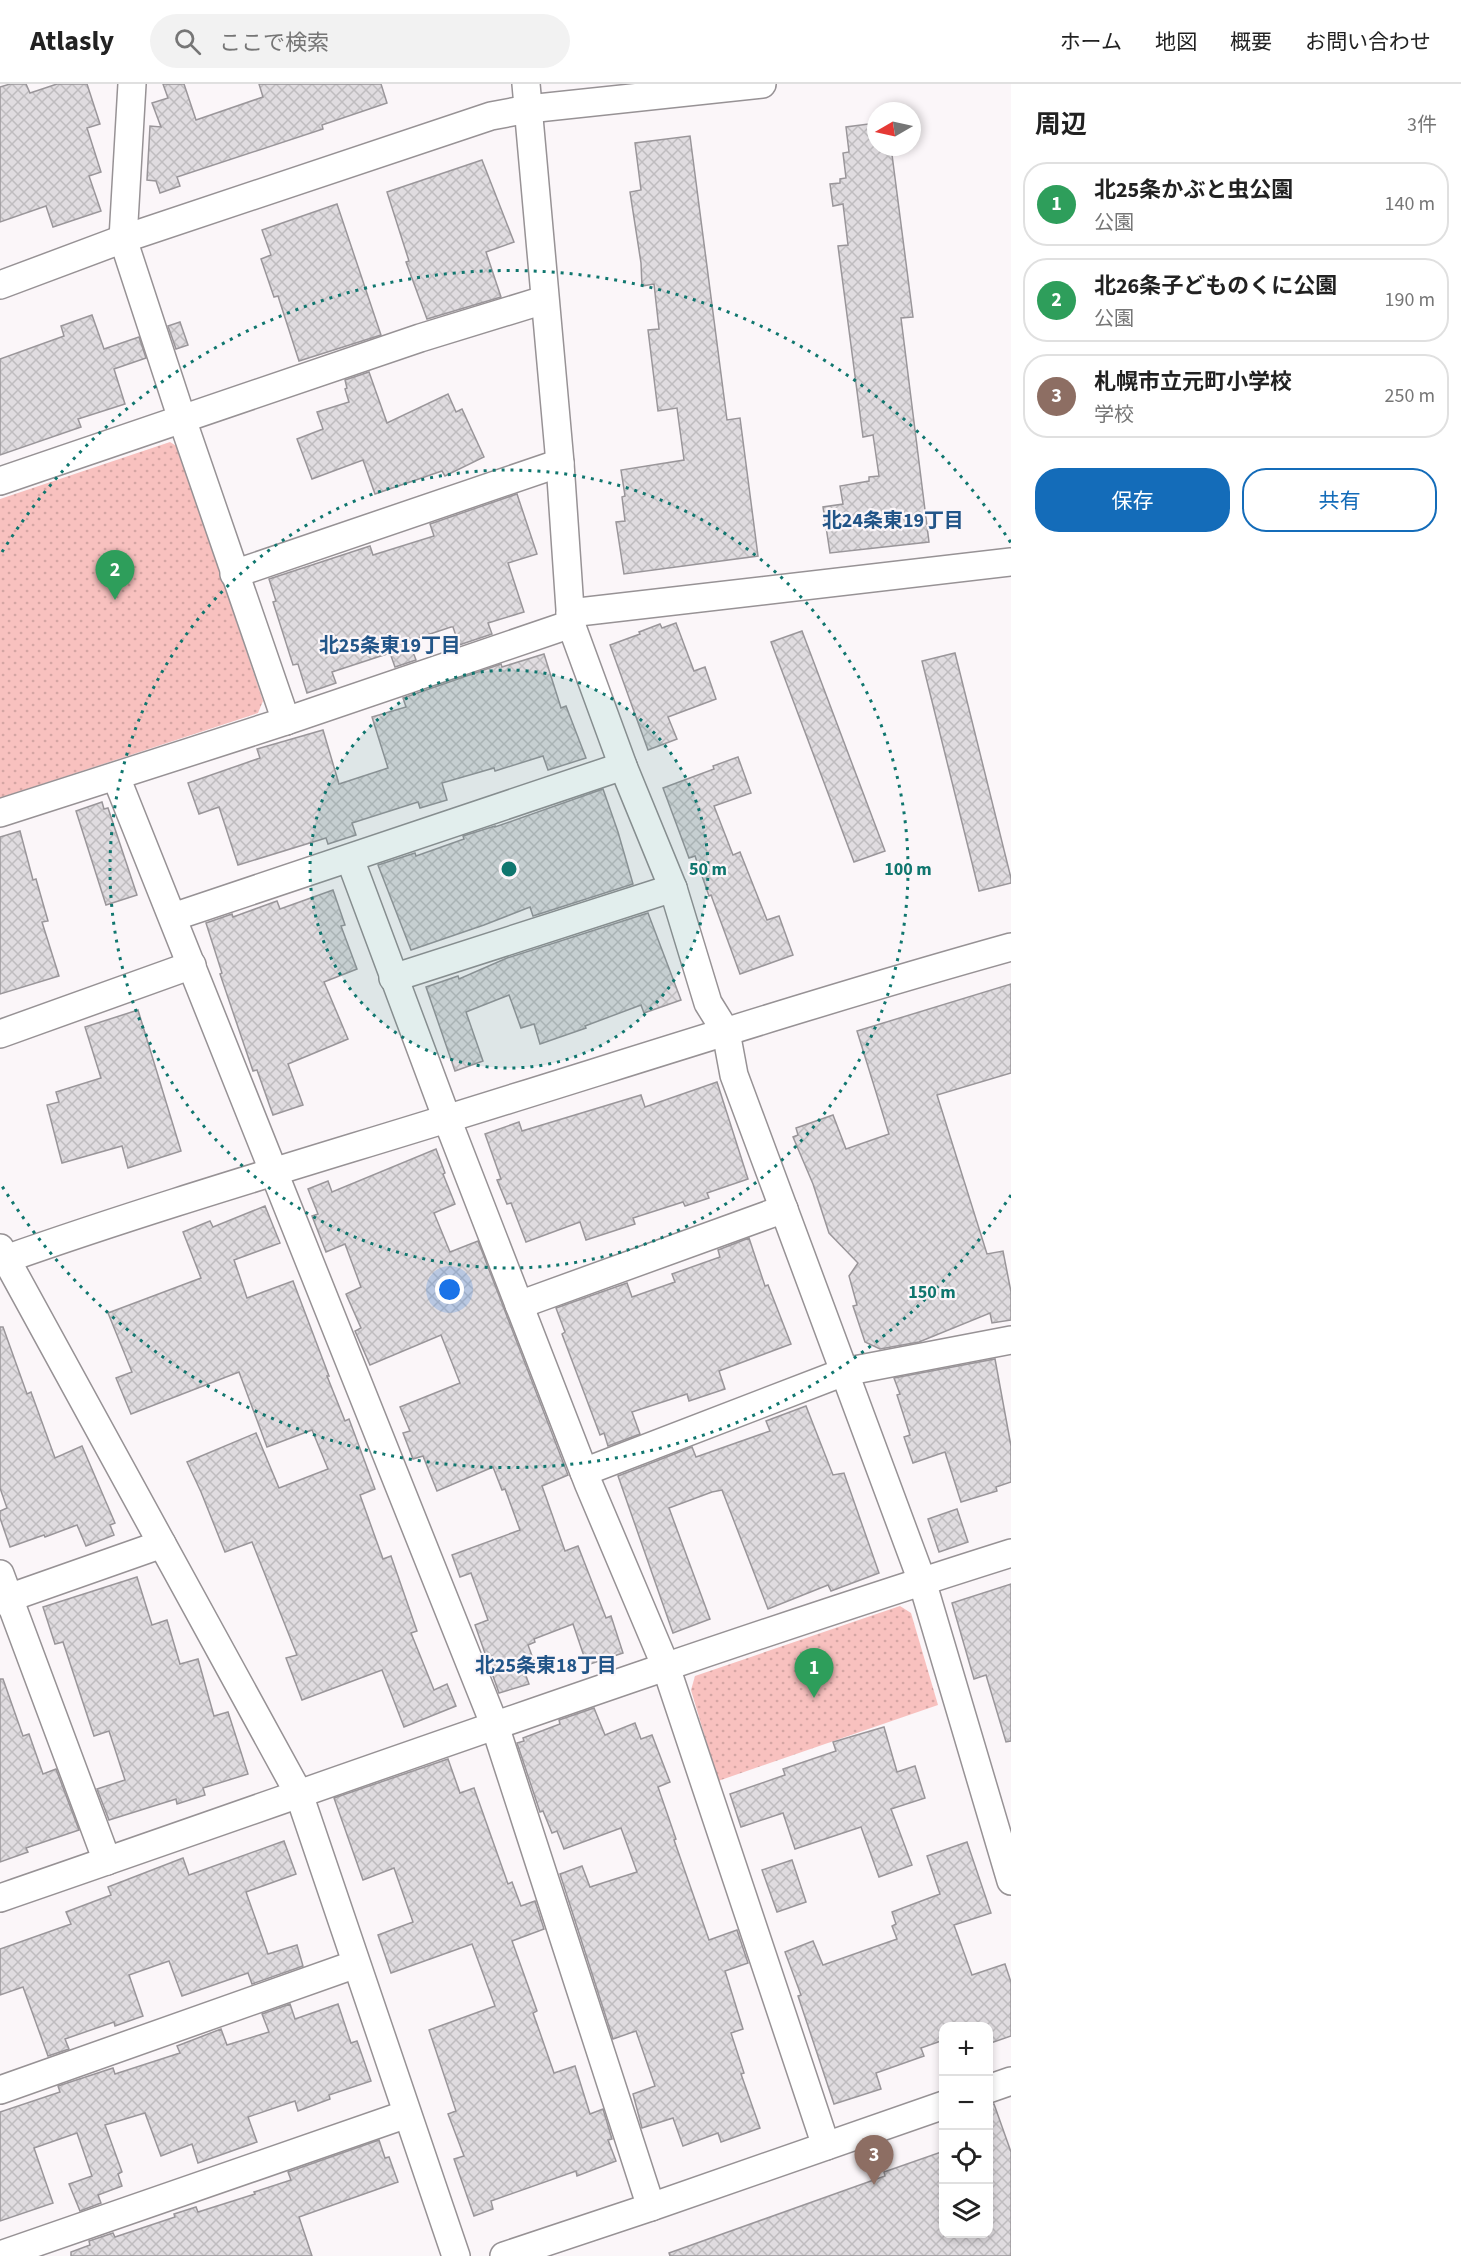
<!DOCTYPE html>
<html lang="ja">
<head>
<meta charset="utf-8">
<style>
	:root { --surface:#fff; --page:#f2f2f2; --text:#222; --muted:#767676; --line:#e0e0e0; --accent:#146cb9 }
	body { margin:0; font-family:"Source Sans 3","Noto Sans JP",sans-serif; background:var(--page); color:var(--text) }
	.controls { position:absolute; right:18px; bottom:18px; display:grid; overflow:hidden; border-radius:12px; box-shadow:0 3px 9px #0003 }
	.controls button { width:54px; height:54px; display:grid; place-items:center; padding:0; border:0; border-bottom:2px solid var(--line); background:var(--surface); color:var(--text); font:30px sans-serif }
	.compass { position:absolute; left:867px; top:18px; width:54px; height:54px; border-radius:50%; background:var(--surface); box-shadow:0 3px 9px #0003; rotate:261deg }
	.you { position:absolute; left:450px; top:1206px; width:21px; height:21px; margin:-15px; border:4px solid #fff; border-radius:50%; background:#1a73e8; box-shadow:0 0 0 9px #1a73e833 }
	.badge { display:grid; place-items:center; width:39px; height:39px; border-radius:50%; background:var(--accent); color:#fff; font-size:20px; font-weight:700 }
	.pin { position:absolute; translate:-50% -50px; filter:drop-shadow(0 2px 3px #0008) }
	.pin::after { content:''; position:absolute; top:32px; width:21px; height:18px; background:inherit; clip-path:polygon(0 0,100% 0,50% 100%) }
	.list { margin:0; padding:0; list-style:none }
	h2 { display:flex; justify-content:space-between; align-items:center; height:78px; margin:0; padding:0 24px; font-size:26px }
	h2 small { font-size:20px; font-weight:400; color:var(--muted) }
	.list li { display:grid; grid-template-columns:39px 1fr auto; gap:18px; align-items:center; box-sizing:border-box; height:84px; margin:0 12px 12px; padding:0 12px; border:2px solid var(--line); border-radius:24px }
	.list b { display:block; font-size:22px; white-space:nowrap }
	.list p { margin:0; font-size:20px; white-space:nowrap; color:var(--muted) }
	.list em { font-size:20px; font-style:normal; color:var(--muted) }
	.actions { display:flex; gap:12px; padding:18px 24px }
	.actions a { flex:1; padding:14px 0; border:2px solid var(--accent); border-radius:24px; text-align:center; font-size:21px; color:var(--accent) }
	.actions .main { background:var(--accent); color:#fff }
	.icon { flex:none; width:33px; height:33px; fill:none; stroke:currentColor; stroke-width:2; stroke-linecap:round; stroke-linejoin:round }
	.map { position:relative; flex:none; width:1011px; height:2172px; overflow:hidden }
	header { display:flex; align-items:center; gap:36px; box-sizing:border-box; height:84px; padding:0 30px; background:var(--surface); border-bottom:2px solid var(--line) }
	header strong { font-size:28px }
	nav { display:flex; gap:33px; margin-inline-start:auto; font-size:21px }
	.search { width:420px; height:54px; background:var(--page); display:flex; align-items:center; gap:15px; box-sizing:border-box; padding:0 21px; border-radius:33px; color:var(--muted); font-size:22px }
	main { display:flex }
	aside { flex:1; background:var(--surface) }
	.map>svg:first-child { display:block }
</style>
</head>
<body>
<header>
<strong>Atlasly</strong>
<div class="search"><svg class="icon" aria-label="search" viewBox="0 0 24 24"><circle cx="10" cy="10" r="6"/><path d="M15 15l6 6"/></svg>ここで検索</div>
<nav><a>ホーム</a><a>地図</a><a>概要</a><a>お問い合わせ</a></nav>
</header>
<main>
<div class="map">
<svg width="1011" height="2172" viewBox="0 0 1011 2172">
	<defs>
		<pattern id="grass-dots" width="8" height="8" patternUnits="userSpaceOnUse" patternTransform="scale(1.5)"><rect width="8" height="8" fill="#f8c1bf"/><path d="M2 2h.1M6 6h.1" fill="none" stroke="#d4a5a3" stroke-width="1.8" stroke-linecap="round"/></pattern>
		<pattern id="building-cross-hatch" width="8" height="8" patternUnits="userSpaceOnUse" patternTransform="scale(1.5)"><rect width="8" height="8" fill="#e0dce0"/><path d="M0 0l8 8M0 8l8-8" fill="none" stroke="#bfbcbf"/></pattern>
	</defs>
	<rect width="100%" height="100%" fill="#fbf6f9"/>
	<g fill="url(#grass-dots)">
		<path d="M170,358l8,5 85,254 -5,12 -258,85v-299z"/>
		<path d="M900,1522l11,7 27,92 -220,76 -27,-91 4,-14z"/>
	</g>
	<g fill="url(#building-cross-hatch)" stroke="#9a969a" stroke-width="1.5">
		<path d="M10,0h16l4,9 27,-9h30l13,40 -13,4 14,44 -12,4 12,35 -48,16 -7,-21 -46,16v-135z"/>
		<path d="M163,0h21l12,36 67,-23 -4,-13h122l6,19 -65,22 1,4 -146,48 3,9 -20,7 -4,-12 -9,-1 3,-54 11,1 -9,-24 16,-5z"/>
		<path d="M876,39v24h15l22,170 -12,1 28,224 -99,11 -7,-46 20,-3 -3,-18 29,-5v-4l10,-1 -6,-41 -10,2 -25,-191 10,-1 -5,-41 -10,2 -3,-22 10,-1v-4l6,-1 -3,-25 6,-1 -3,-25z"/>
		<path d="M690,52l37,284 13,-2 18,138 -134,18 -8,-52 9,-1 -3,-24 3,-1 -4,-26 63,-10 -7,-52 -19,3 -10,-81 11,-1 -5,-45 -12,2 -1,-23 -11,-71 11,-2 -6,-47z"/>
		<path d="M482,76l32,82 -28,10 15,45 -74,22 -21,-57 3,-1 -22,-69z"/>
		<path d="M337,120l44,131 -82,26 -21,-65 -4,1 -13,-38 10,-4 -9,-25z"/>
		<path d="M92,231l12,34 35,-12 7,21 -32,11 11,35 -47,15 3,8 -81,28v-96l64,-23 -3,-10z"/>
		<path d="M180,238l8,23 -12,4 -8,-23z"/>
		<path d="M369,288l18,51 61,-29 8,18 6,-3 22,48 -39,19 -3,-5 -67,23 -12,-34 -51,19 -15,-40 26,-10 -6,-17 32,-10 -4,-13 2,-1 -2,-8z"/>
		<path d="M517,410l20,60 -29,9 16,49 -36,11 4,11 -33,11 -6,-18h-2l-42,14 7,19 -21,7 -5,-14 -58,19 4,11 -29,10 -9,-29 -5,1 -20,-63 3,-1 -7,-22 101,-33 3,9 61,-19 -4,-12z"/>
		<path d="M676,539l18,48 11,-4 11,32 -48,18 9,22 -29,11 -38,-105 30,-11 -1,-2 21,-8 2,4z"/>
		<path d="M802,547l83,220 -31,11 -83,-220z"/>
		<path d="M955,569l56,225v5l-32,8 -57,-230z"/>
		<path d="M544,570l17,54 5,-2 20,52 -38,12 -5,-14 -48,15 -1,-3 -52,15 5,17 -27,8 -2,-6 -66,21 4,12 -28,9 -2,-6 -88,27 -19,-58 -20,7 -11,-31 72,-25 -3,-9 66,-19 16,54 49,-16 -16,-51 34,-10 -3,-9 98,-34 1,3z"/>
		<path d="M738,673l13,36 -37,13 19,49 7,-3 27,68 12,-4 14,39 -53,19 -29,-79 -2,1 -14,-40 -6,2 -26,-70 51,-19 -1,-3z"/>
		<path d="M603,705l15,43 15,52 -100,32 -3,-9 -46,18 -73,25 -33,-85 37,-12 1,3 48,-17 -1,-3 32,-10v1z"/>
		<path d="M102,718l2,7 4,-1 29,87 -31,10 -30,-94z"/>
		<path d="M20,747l13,49 3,-1 12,42 -6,1 17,54 -59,18v-157z"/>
		<path d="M333,806l12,35 -4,1 16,43 -33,13 24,57 -60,25 15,41 -30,10 -16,-45 -4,1 -14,-41 -19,-56 2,-1 -16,-50 26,-9 1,3 44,-16 3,8z"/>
		<path d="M648,829l33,87 -37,13 -3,-8 -56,21 1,2 -46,16 -6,-20 -13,4 -12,-33 -43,17 17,49 -28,10 -29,-84 32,-11 1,3 48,-21z"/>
		<path d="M1011,900v89l-74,22 50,159 16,-3 8,41v28l-19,3 -2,-10 -71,29 -39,7 -15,-7 -12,-36 4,-1 -8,-29 9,-13 -29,-30 -16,-49 -20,-47 5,-2 -2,-7 37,-13 13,34 43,-15 -32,-103z"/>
		<path d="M138,926l43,141 -53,17 -6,-22 -60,17 -15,-58 12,-3 -3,-10 45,-14 -16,-51z"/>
		<path d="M717,998l31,97 -41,14 2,5 -24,8 -2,-4 -50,16 2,6 -49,16 -6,-18 -54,20 -15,-39 -4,1 -10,-24 4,-1 -16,-45 34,-12 3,9 119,-36 4,12z"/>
		<path d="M436,1065l9,24 -2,1 12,30 -21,9 16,39 28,-11 90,234 -26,11 23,65 13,-5 28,72 5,-2 12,37 -36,12 -14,-41 -39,15 1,3 -7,3 7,19 -12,4 6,16 -30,9 -24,-68 13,-5 -17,-47 -11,4 -8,-22 68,-25 -15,-41 -3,1 -9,-23 -56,24 -14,-35 -10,3 -10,-26 7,-2 -10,-24 60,-24 -19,-48 -71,30 -15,-34 6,-3 -15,-34 15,-7 -16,-43 -19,8 -14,-36 6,-2 -10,-25 20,-8 4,11z"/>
		<path d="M265,1122l15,37 -46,17 13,38 46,-17 36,95h-2l18,45 4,-2 26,70 -15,6 23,64 8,-3 26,75 -6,2 23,57 13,-6 9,22 -52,21 -22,-57 -80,30 -16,-42 11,-3 -45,-113 -27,10 -24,-60 -14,-30 69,-29 23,55 49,-19 -16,-39 -45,17 -28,-75 -108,42 -15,-36 16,-6 -24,-59 93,-35 -18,-46 27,-11 3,6z"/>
		<path d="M749,1154l16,48 3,-1 23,59 -72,27 6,18 -36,12 -2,-7 -55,18 8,22 -32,12 -4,-13 -4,2 -38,-101 3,-2 -9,-24 71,-25 5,14 43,-15 -3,-8 48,-17 -2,-7z"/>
		<path d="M0,1243h3l24,67 4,-2 24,66 27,-12 33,77 -5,2 4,10 -28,11 -9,-21 -32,12 -1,-2 -34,12 -10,-29v-7l7,-3 -7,-20z"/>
		<path d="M995,1275l16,87v36l-15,5 1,4 -36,11 -16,-50 -32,11 -9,-26 6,-2 -13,-40 3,-1 -6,-16z"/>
		<path d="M806,1322l27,69 11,-2 35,100 -48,18 -3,-6 -60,24 -46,-119 -10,2 -43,16 41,111 -37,14 -55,-157 74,-29 4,10 74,-26 -4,-10z"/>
		<path d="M957,1425l11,33 -29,10 -11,-33z"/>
		<path d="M137,1493l15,48 15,-5 13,44 18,-5 16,57 14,-4 20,62 -45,14 2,7 -28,9 -1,-5 -67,21 -12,-31 28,-9 -16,-49 -15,5 -31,-94 -8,2 -12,-37z"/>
		<path d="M1011,1500v157l-5,1 -20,-67 -12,4 -22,-76z"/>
		<path d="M0,1595h3l20,57 6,-2 14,40 13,-5 23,61 -53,18 2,4 -28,10z"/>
		<path d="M594,1624l11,27 30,-12 6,16 11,-4 18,47 -12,5 18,52 -2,1 35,100 28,-10 11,33 -23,8 18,58 -12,4 13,40 -3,1 19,54 -39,14 -3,-9 -35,13 -10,-28 -31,10 -9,-34 22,-8 -19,-55 -23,8 -53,-165 22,-8 8,21 47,-15 -16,-44 -57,21 -7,-18 -5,2 -9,-22 -3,1 -23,-69 7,-2 -1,-3 37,-14 -1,-4z"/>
		<path d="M884,1643l13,45 18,-6 10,32 -34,11 21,56 -33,12 -18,-50 -66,22 -12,-36 -42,14 -11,-33 55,-19 -2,-6 53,-18 -3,-9z"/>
		<path d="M448,1675l12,34 14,-5 34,96 4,-2 9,24 14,-5 9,28 -32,12 25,70 -4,2 5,14 16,46 21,-7 15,48 13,-5 9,30 -4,1 8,21 -39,15 -1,-5 -85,30 2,8 -19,7 -20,-57 10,-3 -16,-42 8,-3 -27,-81 66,-24 -23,-62 -81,29 -13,-38 35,-13 -19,-54 -31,12 -29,-82z"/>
		<path d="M284,1757l12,33 -50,18 22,62 29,-9 6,21 -51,18 -4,-11 -66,23 -13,-35 -40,14 14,41 -28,10 -1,-4 -49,17 4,10 -21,7 -25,-69 -23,8v-46l71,-25 -5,-12 45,-17 -3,-8 75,-29 6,17z"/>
		<path d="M967,1758l24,71 -37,12 18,50 33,-11 6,18v54l-23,8v-18h-44v14l-23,8 3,8 -48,17 5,16 -47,15 -36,-108 3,-1 -16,-43 28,-11 10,24 74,-26 -5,-13 4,-2 -4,-12 48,-18 -13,-38z"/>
		<path d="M792,1776l14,42 -29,10 -15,-42z"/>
		<path d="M290,1920l5,15 43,-15 13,39 6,-2 14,40 -42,14 1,4 -32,12 -3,-10 -47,16 9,25 -59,21 -6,-19 -31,12 -16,-43 -40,12 17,47 -4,2 4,12 -24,9 3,8 -21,8 -11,-27 23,-8 -15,-43 -43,15 19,55 -53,18v-109l60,-20 -2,-6 55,-18 2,6 65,-21 -3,-7 44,-17 6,16 42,-13 -7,-18z"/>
		<path d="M988,2020h6l17,48v104h-341l-1,-3 216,-77 -1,-4 60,-21v83h44z"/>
		<path d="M379,2056l6,18 4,-1 9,25 -99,35 13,39h-241v-4l19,-7 -1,-4 24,-8 2,4 60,-20 -1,-3 22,-7 2,5 57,-18 -1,-2 37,-12 -3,-8z"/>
	</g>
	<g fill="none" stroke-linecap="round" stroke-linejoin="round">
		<g stroke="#979295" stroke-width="30">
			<g id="minor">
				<path d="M132,0l-9,155 59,180 104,302"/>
				<path d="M526,0l34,379 11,161 52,142 50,122 35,115 18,29 8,43 188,506 89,300"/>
				<path d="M0,201l123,-46 368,-123 37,-7 234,-25"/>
				<path d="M0,397l420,-143 124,-38"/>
				<path d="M234,490l326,-111"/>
				<path d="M570,529l441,-51"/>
				<path d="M116,693l379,949 156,481"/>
				<path d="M0,729l286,-92 285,-97"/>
				<path d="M350,775l97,260 142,366 77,182 160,479"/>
				<path d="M173,833l450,-151"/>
				<path d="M393,894l280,-90"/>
				<path d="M0,950l192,-69"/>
				<path d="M0,1164l299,546 157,462"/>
				<path d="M0,1177c147,-52 297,-96 446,-142 188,-58 375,-119 565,-172"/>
				<path d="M519,1221l265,-96"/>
				<path d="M584,1388l260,-100 167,-32"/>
				<path d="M0,1490l107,287"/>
				<path d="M0,1517l162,-57"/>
				<path d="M0,1814c337,-116 672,-238 1011,-345"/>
				<path d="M988,2005l23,-8"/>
				<path d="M0,2006l356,-126"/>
				<path d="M0,2171l407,-141"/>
				<path d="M504,2172l147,-49 293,-102"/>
			</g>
		</g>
		<use href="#minor" stroke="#fff" stroke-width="27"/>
	</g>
	<circle cx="509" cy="785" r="199" fill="#0f766e" fill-opacity=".12"/>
	<g fill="none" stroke="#0f766e" stroke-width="3" stroke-dasharray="3 6">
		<circle cx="509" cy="785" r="199"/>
		<circle cx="509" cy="785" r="399"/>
		<path d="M1011 1111A598 598 0 0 1 2 1102M2 468A598 598 0 0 1 1011 459"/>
	</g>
	<g text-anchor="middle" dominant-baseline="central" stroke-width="4.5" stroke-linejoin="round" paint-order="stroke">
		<g font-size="20" font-weight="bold" fill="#258" stroke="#fbf6f9">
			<text x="893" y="437">北24条東19丁目</text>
			<text x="390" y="562">北25条東19丁目</text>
			<text x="546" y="1582">北25条東18丁目</text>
		</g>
	</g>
	<circle cx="509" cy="785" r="9" fill="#0f766e" stroke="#fbf6f9" stroke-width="3"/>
	<g font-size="18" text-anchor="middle" font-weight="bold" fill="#0f766e" stroke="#fbf6f9" stroke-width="4.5" stroke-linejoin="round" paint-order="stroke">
		<text x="708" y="791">50 m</text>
		<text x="908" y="791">100 m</text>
		<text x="932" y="1214">150 m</text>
	</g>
</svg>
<div class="controls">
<button>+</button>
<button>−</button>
<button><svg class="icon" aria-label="locate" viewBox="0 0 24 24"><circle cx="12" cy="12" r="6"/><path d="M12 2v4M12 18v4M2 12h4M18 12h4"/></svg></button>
<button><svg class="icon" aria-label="layers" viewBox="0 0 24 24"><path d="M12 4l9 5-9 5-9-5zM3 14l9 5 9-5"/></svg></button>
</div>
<svg class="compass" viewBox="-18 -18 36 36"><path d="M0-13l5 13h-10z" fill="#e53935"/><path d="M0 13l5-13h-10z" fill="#767676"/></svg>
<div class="you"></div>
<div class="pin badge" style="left:814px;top:1614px;background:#2e9e5b">1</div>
<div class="pin badge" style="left:115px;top:516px;background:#2e9e5b">2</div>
<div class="pin badge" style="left:874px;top:2101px;background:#8d6e63">3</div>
</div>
<aside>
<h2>周辺<small>3件</small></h2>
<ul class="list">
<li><span class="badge" style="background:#2e9e5b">1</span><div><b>北25条かぶと虫公園</b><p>公園</p></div><em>140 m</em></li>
<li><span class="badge" style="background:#2e9e5b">2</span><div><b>北26条子どものくに公園</b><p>公園</p></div><em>190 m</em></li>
<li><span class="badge" style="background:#8d6e63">3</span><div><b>札幌市立元町小学校</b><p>学校</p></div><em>250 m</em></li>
</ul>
<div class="actions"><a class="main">保存</a><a>共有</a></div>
</aside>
</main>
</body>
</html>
